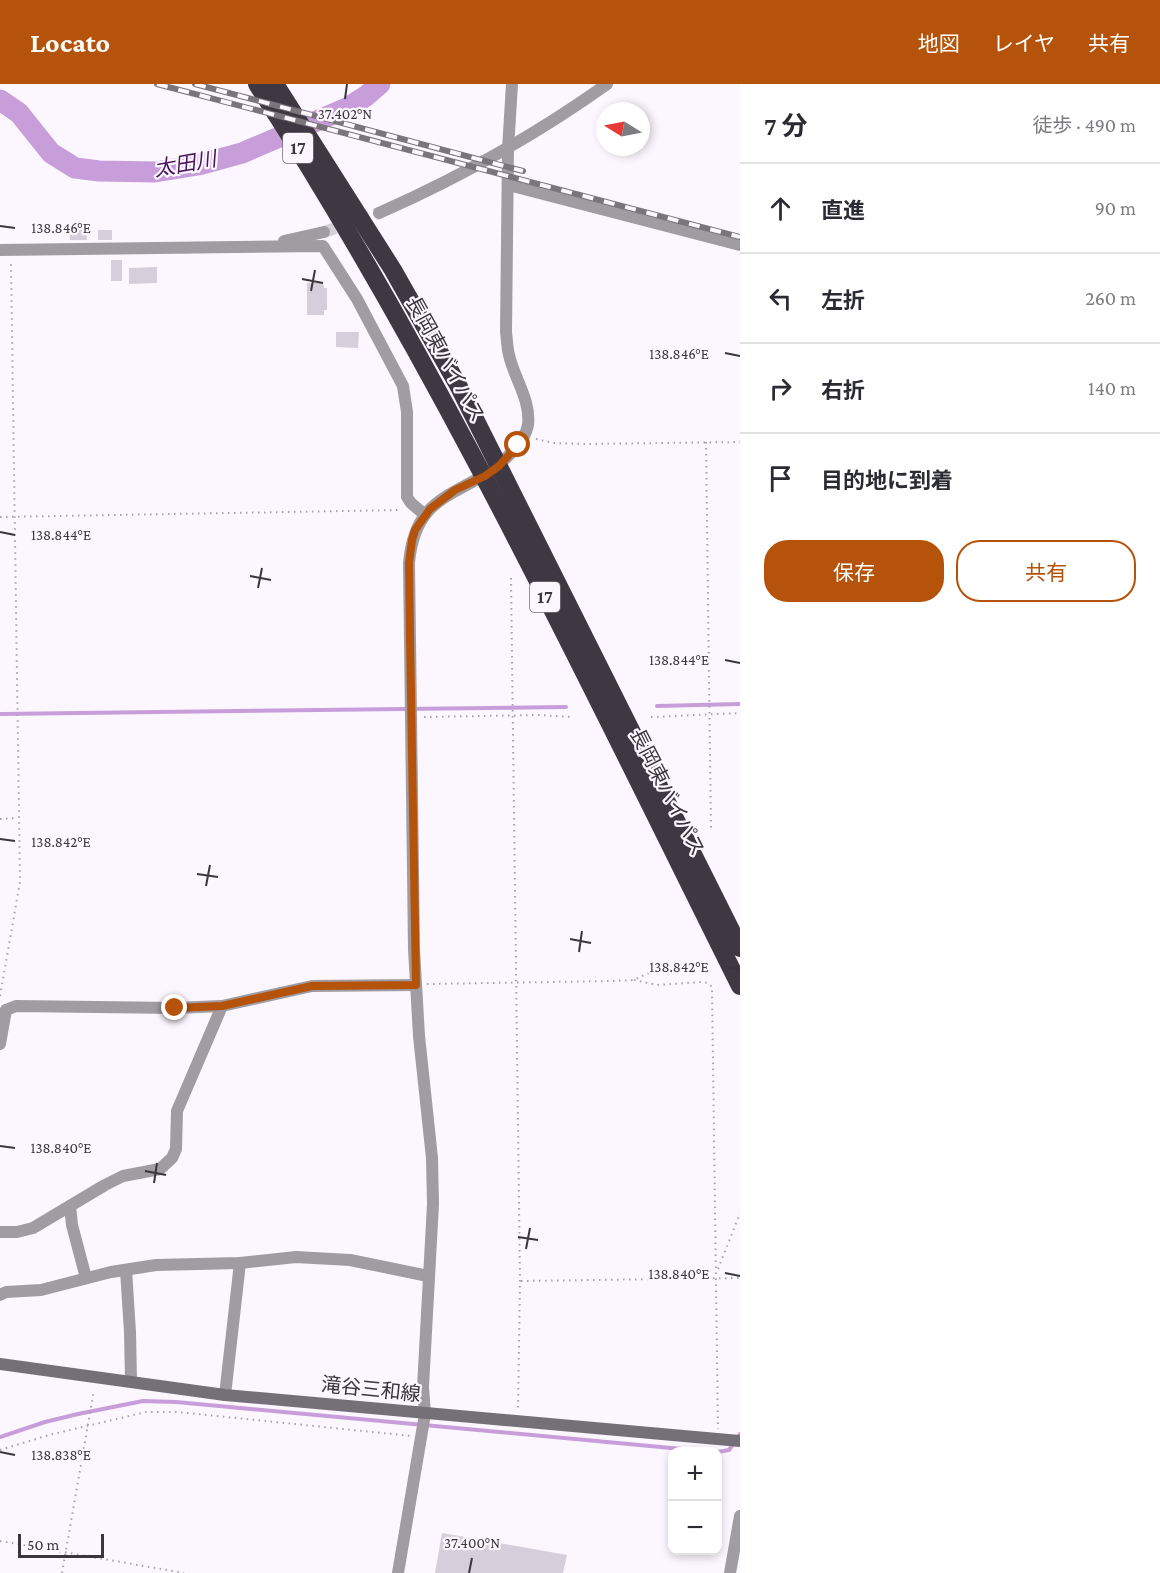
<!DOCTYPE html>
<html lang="ja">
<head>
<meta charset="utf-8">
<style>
	:root { --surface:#fff; --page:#f2f2f3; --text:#2b2b33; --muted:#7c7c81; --line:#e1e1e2; --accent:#b45309 }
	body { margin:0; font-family:"Crimson Pro","Noto Sans JP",serif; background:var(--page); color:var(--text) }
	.controls { position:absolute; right:18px; bottom:18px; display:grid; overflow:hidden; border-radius:12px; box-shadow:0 3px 9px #0003 }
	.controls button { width:54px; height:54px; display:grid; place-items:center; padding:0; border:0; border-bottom:2px solid var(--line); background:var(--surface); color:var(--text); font:30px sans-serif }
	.compass { position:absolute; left:596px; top:18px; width:54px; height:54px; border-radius:50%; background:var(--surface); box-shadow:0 3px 9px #0003; rotate:280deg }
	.scale { position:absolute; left:18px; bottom:15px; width:86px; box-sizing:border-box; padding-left:6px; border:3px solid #3a363b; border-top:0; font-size:16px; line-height:21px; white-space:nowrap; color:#3a363b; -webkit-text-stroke:4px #fcf6fe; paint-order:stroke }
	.stop { position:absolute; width:18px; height:18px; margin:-14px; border:4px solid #b45309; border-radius:50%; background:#fff }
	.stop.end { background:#b45309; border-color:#fff; box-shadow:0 2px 6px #0008 }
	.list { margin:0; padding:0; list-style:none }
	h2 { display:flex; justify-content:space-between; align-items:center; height:78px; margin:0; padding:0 24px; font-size:26px }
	h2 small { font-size:20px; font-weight:400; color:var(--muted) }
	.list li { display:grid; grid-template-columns:39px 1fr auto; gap:18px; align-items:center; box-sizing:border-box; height:90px; padding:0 24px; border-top:2px solid var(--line) }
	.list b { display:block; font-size:22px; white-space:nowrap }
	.list em { font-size:20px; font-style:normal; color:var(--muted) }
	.actions { display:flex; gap:12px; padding:18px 24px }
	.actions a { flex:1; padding:14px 0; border:2px solid var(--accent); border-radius:24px; text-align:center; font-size:21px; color:var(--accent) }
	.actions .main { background:var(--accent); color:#fff }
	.icon { flex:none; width:33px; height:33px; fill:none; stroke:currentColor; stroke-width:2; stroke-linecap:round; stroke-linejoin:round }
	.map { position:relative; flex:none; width:740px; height:1489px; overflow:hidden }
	header { display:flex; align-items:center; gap:36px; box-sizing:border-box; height:84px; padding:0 30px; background:var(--accent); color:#fff }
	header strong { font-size:28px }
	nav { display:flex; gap:33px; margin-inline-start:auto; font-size:21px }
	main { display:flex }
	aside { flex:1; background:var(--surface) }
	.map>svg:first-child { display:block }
</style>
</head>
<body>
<header>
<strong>Locato</strong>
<nav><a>地図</a><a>レイヤ</a><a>共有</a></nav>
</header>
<main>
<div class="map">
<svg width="740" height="1489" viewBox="0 0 740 1489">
	<rect width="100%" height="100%" fill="#fcf6fe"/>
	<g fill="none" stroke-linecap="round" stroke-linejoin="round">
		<g stroke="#c79ed9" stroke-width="4">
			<path d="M657,622l83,-2"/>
			<path d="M0,630l566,-7"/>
			<path d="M0,1353l45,-15 33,-8 65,-13 33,1 538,50"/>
			<path d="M718,1368l11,-2 11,-16"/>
		</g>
		<path stroke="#c79ed9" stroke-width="21" d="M0,16l19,13 32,40 24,15 24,3 56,1 43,-7 44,-12 105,-45 19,-12 14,-12"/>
	</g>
	<g fill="#d7cedb">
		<path d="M86,142l1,14h-17l-1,-13z"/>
		<rect x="98" y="146" width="14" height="10"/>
		<rect x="111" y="176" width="11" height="21"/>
		<path d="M157,183v16l-28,1v-16z"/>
		<path d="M307,199h16l1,5h3v22h-3v5h-17z"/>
		<path d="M336,248h23l-1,16 -22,-1z"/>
		<path d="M442,1449l125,22 -4,18h-128z"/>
	</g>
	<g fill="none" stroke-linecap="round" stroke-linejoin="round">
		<path stroke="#d5d0d7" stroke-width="12" stroke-dasharray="12 6" stroke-linecap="butt" d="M324,148l55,-19"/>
		<g stroke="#a7a2a8" stroke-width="2" stroke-dasharray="1.5 4.5" stroke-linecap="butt">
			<path d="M536,355l17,4 33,1 154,-2"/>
			<path d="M706,358l5,389"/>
			<path d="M0,433l402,-7"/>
			<path d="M511,494l9,703 -2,128"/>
			<path d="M424,633l114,-2 33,2"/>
			<path d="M651,633l89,-4"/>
			<path d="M0,735l18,-1"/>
			<path d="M634,896l23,5 44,-3 7,1 4,4 6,442"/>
			<path d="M427,900l185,-3 22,-1 12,-6 14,-3h38"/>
			<path d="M0,912l20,-114 -9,-619"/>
			<path d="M718,1185l22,-56"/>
			<path d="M521,1197l219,-3"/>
			<path d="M0,1366l49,-15 97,-23h32l233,24"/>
			<path d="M0,1457l184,32"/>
			<path d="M62,1489l32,-183"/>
		</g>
		<g stroke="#a09ca1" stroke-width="12">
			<path d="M509,101l231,60"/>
			<path d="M379,129c82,-36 155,-77 228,-129"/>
			<path d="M284,157l40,-9"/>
			<path d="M0,166l323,-4 34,53 46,87 4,26v85l4,6 14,12"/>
			<path d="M6,926l10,-4 159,2 47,-2 90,-20 104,-1"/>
			<path d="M0,960l6,-34"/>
			<path d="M70,1122l2,19 14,53"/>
			<path d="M0,1148h17l16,-4 72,-43 18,-9 37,-7 12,-11 4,-9 1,-38 45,-105"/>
			<path d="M126,1186l4,62 1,49"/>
			<path d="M0,1211l6,-3 35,-2 70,-18 45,-7 84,-2 56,-6 54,3 78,16"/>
			<path d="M225,1311l15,-132"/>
			<path d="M398,1489l27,-159 -2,-27 10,-183 -1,-46 -13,-122 -5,-87 -5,-386c7,-78 60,-64 103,-111 7,-8 14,-16 16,-27 3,-25 -14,-47 -19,-70 -2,-8 -2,-16 -3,-23l2,-183 4,-65"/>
			<path d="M730,1489l10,-57"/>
		</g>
		<path stroke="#757078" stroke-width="12" d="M0,1280l225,31 515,46"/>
		<g stroke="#3f3842" stroke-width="18">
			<path d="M257,0c185,287 331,597 483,902"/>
			<path d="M275,0l118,186 65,115 282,563"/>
		</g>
		<g stroke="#7a757b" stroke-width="6">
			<g id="rail">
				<path d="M157,0l583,153"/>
				<path d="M195,0l328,87"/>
			</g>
		</g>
		<use href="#rail" stroke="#fcf6fe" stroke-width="4" stroke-dasharray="11" stroke-linecap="butt"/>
	</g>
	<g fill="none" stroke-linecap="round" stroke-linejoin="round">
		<path stroke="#b45309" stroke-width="8" d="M175,924l47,-2 90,-20 104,-1 -6,-349 -1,-73 3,-23 3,-10 15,-21 25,-19 30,-14 14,-10 19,-21"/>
	</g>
	<path fill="none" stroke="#3a363b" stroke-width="2" d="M345,15l2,-15M0,142l15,2M302,195l21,4M311,207l4,-21M725,269l15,3M0,448l15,3M250,492l21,4M258,504l4,-20M725,576l15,3M0,755l15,2M197,790l21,3M206,802l4,-21M570,855l21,4M579,868l3,-21M725,883l15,2M0,1062l15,2M145,1087l21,4M154,1099l3,-20M518,1153l20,3M526,1165l4,-21M725,1189l15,3M0,1368l15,3M469,1489l3,-15"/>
	<g text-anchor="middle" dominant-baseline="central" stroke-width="4.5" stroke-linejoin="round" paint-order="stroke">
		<g fill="#fcf6fe" stroke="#747076" stroke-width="1.5">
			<rect x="283" y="49" width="30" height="30" rx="4.5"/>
			<rect x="530" y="498" width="30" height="30" rx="4.5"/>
		</g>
		<g font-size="18" font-weight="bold" fill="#3a363b">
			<text x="298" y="64">17</text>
			<text x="545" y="513">17</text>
		</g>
		<g font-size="20" fill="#3a363b" stroke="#fcf6fe">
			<text transform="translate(446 275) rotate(61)">長岡東バイパス</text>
			<text transform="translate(668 708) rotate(63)">長岡東バイパス</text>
			<text transform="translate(371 1305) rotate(6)">滝谷三和線</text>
		</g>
		<g font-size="21" font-style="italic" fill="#48145a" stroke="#fcf6fe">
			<text transform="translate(185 80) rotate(-10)">太田川</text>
		</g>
	</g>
	<g font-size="15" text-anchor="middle" fill="#3a363b" stroke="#fcf6fe" stroke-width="4.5" stroke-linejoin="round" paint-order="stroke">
		<text x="345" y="35">37.402°N</text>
		<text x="61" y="149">138.846°E</text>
		<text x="679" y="275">138.846°E</text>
		<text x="61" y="456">138.844°E</text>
		<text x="679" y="581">138.844°E</text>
		<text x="61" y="763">138.842°E</text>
		<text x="679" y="888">138.842°E</text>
		<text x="61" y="1069">138.840°E</text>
		<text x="679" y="1195">138.840°E</text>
		<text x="61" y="1376">138.838°E</text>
		<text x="472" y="1464">37.400°N</text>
	</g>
</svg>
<div class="controls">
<button>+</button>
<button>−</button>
</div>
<svg class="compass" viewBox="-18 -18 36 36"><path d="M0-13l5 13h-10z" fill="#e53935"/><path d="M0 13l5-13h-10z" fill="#7c7c81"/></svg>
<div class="scale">50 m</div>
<div class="stop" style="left:518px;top:361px"></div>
<div class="stop end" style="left:175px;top:924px"></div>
</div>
<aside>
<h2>7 分<small>徒歩 · 490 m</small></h2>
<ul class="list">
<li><svg class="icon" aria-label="ahead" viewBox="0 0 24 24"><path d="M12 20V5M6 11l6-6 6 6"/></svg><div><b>直進</b></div><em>90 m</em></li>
<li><svg class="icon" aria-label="left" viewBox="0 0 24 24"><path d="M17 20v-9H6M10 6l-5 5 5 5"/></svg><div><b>左折</b></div><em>260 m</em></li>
<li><svg class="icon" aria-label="right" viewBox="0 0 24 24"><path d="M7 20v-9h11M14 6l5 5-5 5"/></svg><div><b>右折</b></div><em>140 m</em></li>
<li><svg class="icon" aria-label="arrive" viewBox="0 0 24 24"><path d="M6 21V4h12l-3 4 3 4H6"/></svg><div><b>目的地に到着</b></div></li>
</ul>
<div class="actions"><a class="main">保存</a><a>共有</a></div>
</aside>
</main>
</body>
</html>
